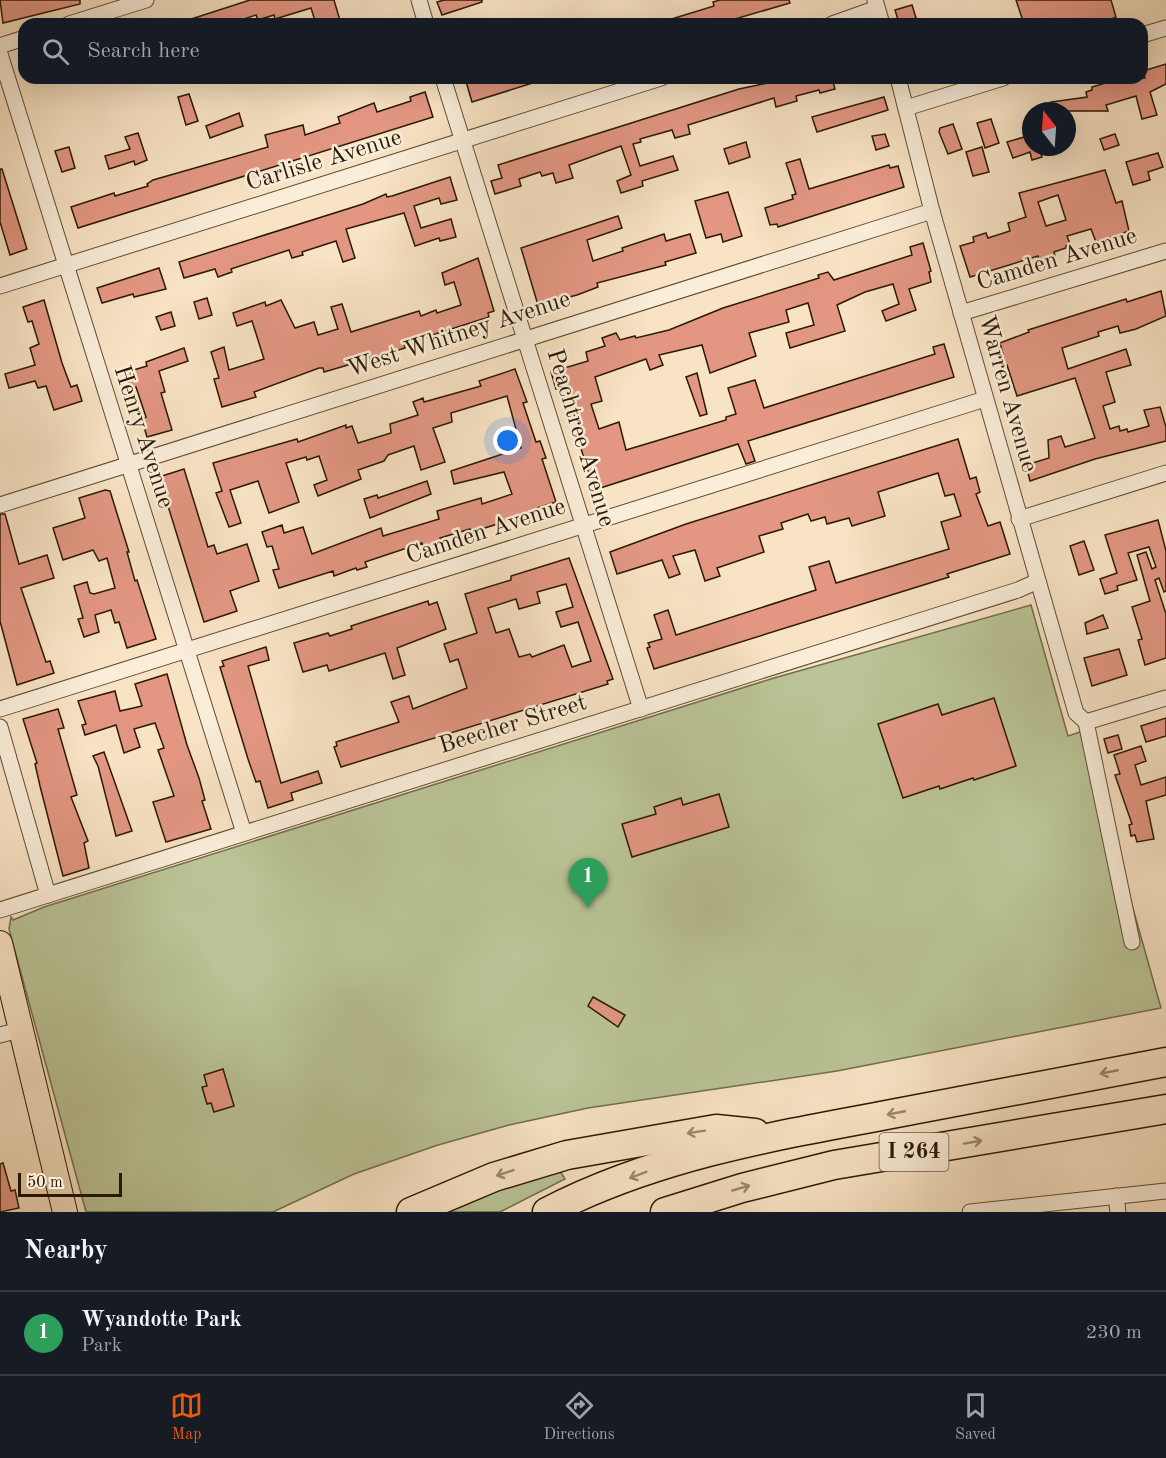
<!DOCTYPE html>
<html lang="en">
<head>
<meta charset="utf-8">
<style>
	:root { --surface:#171b24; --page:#242831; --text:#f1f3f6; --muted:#9ea1a6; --line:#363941; --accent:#ea580c }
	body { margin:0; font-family:"Old Standard TT",serif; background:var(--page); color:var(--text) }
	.compass { position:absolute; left:1022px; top:102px; width:54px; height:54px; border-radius:50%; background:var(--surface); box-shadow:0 6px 24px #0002; rotate:343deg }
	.scale { position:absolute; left:18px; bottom:15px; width:104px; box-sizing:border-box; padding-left:6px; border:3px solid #2b1903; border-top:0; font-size:16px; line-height:21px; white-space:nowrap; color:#2b1903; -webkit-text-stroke:4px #faedd9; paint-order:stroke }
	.you { position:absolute; left:508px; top:441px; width:21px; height:21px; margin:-15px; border:4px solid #fff; border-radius:50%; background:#1a73e8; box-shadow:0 0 0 9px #1a73e833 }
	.badge { display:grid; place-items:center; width:39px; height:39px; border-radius:50%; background:var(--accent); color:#fff; font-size:20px; font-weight:700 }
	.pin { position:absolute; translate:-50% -50px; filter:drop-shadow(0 2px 3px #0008) }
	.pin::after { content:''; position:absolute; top:32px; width:21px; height:18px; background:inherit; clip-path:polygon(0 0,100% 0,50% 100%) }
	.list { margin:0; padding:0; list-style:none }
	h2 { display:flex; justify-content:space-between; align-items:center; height:78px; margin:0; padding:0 24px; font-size:26px }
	h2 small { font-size:20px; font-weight:400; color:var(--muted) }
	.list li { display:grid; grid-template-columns:39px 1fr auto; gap:18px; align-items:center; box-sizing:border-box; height:84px; padding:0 24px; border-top:2px solid var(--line) }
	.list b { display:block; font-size:22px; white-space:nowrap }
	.list p { margin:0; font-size:20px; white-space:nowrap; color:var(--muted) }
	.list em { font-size:20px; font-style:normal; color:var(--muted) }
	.icon { flex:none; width:33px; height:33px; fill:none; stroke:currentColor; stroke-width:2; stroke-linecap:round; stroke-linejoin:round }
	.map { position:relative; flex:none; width:1166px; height:1212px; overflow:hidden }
	.search { position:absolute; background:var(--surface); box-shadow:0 6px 24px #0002; left:18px; right:18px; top:18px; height:66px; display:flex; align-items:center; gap:15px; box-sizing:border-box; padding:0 21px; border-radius:18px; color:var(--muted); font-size:22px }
	.sheet { height:162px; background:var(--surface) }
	nav { display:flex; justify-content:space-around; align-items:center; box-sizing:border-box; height:84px; border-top:2px solid var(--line); background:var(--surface); font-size:16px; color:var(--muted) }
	nav a { display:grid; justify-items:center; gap:3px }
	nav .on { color:var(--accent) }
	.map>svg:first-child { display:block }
</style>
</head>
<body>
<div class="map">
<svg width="1166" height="1212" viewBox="0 0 1166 1212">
	<rect width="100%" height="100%" fill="#f8e3c4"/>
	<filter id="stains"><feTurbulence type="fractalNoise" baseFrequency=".00333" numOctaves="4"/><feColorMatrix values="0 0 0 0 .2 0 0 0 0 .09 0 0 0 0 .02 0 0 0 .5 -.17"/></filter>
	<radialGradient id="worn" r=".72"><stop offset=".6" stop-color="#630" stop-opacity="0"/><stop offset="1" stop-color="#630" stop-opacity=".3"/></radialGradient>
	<g fill="#bac496" stroke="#726e4c" stroke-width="1.5">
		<path d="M1031,605l37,131 15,-5 78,277 -324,63 -249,37 -79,17 -71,20 -84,29 -81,38h-187l-77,-283 2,-12 2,3 31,-13 730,-229z"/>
		<path d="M558,1168l7,11 -65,33h-65z"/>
	</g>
	<g fill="#e39783" stroke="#2b1903" stroke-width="1.5" fill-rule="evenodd">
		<path d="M0,0h80v4l-77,19z"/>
		<path d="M250,0h84l7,24h-25l-5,-16 -36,11 -1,-4 -16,5 -2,-5 -27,9h-46l-1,-2z"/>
		<path d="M444,0h38v2l-40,13 -5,-13z"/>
		<path d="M720,0h69l1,3 -55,16 2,5h-71l-1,-3 49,-15 -1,-4z"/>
		<path d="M1016,0h95l5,17 -16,7h-76z"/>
		<path d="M912,5l4,13 -17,5 -4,-13z"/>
		<path d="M1166,64v20l-16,8 7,23 -15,4 -6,-23 -30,9 2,6h-62l-1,-5 7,-2 -1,-2 36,-5 -1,-5 6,-2v-3l30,-9h23l-2,-7z"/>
		<path d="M465,78h74v3l-67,21z"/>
		<path d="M776,78h56l3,11 -15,4 -1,-3 -23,6 1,5 -21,6 -2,-9 -54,17 -32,10 2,9 -15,4 -3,-8 -32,9 1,3 -8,2 7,22 33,-10 5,14 -36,11 1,5 -22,7 -4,-12 14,-6 -10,-29 -52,19 4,13 -17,5 -3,-10 -11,3 -2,-4 -21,7 2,7 -26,8 -4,-13 11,-3 -4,-13 241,-76 38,-8z"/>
		<path d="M425,92l8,25 -355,111 -7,-21 43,-14 1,3 33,-10 -1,-2 6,-4 115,-33 -3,-12 38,-10 2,10 35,-12 -2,-6 36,-14 3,9 34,-11 -1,-4z"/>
		<path d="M189,94l9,27 -12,4 -8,-28z"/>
		<path d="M884,97l4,13 -71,22 -5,-15z"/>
		<path d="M239,113l4,13 -33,12 -4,-12z"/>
		<path d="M991,119l8,24 -14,5 -8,-25z"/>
		<path d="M953,124l9,25 -14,5 -9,-22 1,-4z"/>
		<path d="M138,133l9,27 -12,5 -1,-4 -25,8 -4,-13 25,-7 -5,-12z"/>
		<path d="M885,134l4,12 -13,4 -4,-14z"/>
		<path d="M1115,134l4,11 -15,5 -4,-11z"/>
		<path d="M1031,135v12h8l3,10 -10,3 -2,-8 -17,6 -6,-16z"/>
		<path d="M746,142l4,15 -21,7 -5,-15z"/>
		<path d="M69,147l6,21 -13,4 -7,-21z"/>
		<path d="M982,147l7,25 -16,4 -7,-24z"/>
		<path d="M1158,153l5,14 -15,5 2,8 -17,5 -7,-23z"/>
		<path d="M800,159l9,30 80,-24 1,3 8,-2 6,21 -126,40 -1,-3 -7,1 -5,-17 28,-9 -1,-4 4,-1 -10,-31z"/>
		<path d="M0,169h2l25,80 -17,6 -10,-33z"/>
		<path d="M1105,170l11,33 6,-2 7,30 -33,11 -5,-13 -24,7 3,8 -4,2v2l-12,4 1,4 -16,5 -1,-5 -68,21 -10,-31 14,-4 -1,-5 13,-4 2,5 22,-7 -2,-8 18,-6 -7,-24zM1058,195l8,25 -20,6 -8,-24z"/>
		<path d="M450,177l7,23 -16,4 -2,-6 -25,8 7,22 30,-9 5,18 -16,4 -1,-3 -24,8 -11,-33 -58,16 9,29 -12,4 -7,-21 -34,11 1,3 -11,3 -3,-8 -58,19 1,3 -14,5 -3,-8 -31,9 -5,-16 184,-58 23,-10 1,3 5,-1z"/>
		<path d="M728,192l14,44 -19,6 -2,-8 -15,4 -11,-37z"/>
		<path d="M618,216l4,12 -35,12 6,21 30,-10 -1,-3 42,-14 2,7 24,-7 6,19 -31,9 1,3 -69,18 1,4 -21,8 -39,10 -17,-57z"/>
		<path d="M923,243l8,28 -2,1 2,10 -22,7 7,21 -30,11 -4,-10 17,-7 -6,-20 -28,8 -28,13 8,26 -55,17 -4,-15 28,-8 -6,-22 -22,7 3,12 -40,11 7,23 -46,17 -8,-28 -43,10 4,10 -13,5 -4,-11 -51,18 7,24 -11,3 8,25 20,-7 7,28 100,-30v-3l10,-3 -8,-26 27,-8 9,28 171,-54 -2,-7 11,-3 10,33 -206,64 7,20 -9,3 -8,-20 -144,46 -17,-54 3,-1 -13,-45 -7,2 -1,-4 -3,1 -5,-17 37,-11 -2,-9 19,-6 -3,-8 14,-5 4,7 15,-4 1,2 33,-8 54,-22 96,-30 -1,-3 10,-3 6,8 78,-25 -2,-8z"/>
		<path d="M478,258l16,53 -6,2 1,4 -85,27 1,4 -40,12 -41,12 -1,-4h-4l-65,24 2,5 -34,10 -8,-28 5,-1 -8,-26 13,-5 5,23 35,-11 -12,-38 -15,5 -4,-13 32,-11 1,4 15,-6 14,28 19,-6 4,13 20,-6 -7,-22 11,-3 9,28 68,-21 2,5 15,-6 1,3 24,-8 -7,-23 -9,3 -3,-12z"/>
		<path d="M159,268l7,21 -32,8 -1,-3 -31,9 -5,-15z"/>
		<path d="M1161,291l5,25 -30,13 -16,4 -2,-7 -20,6 1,4 -37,12 6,21 58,-20 5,16 -25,7 9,30 -12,4 7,23 9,-3 1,5 7,-2 1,3 21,-6 -5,-16 16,-3 6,20v14l-71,18 -65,22 -4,-16 23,-7 -1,-18 13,-4 4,11 30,-9 -20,-60 -58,18 -10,-31 -5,2 -3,-11 4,-2 -3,-11 29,-11 -1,-2 98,-31 1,3z"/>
		<path d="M207,298l5,17 -13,4 -5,-17z"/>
		<path d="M44,300l18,63 9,24 6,-2 5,16 -28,9 -8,-24 -8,2 -3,-7 -26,7 -4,-14 30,-9 -5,-17 9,-4 -7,-23 -4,1 -5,-15z"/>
		<path d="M171,312l4,14 -14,4 -5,-13z"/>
		<path d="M184,348l4,13 -29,10 6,21 -4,1 11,37 -25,7 -5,-17 4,-3 -10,-30 -5,2 -5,-13 5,-1 -1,-4 17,-5 -1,-4z"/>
		<path d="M515,369l12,33 -4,1 13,39 4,-1 6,17 -4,1 14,43 -19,6 1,4 -67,20 -1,-3 -30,9 1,3 -18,6 -1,-4 -57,19 2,5 -10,3 -1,-2 -22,8 -1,-5 -54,17 -6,-18 6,-1 -7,-23 -5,1 -5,-15 20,-7 2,8 19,-6 9,27 69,-26 2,8 56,-17 -2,-8 44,-13 1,6 30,-10 -8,-22 -50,12 -3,-13 70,-23 -14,-52 -56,17 1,9 -19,6 12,34 -24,8 -7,-24 -26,9 -4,6 -26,9 3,9 -43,17 -4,-11 13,-5 -8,-24 -12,4 -1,-3 -20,6 13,39 -30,11 -11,-32 -28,9 11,33 -12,4 -13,-34 6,-2 -9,-28 84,-24 1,3 48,-17v3l6,-2 6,17 33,-10 -1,-9 28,-9 -5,-13 10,-4 1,4 57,-16 -2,-5z"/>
		<path d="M697,373l10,41 -7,2 -14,-39z"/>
		<path d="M958,439l12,40 6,-2 4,15 -4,2 12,32 12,-4 10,32 -63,20 2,3 -295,92 -7,-21 3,-1 -2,-4 14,-4 -8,-24 14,-5 8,25 140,-45 -7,-23 20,-6 7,22 113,-34 -8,-27 20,-6 -7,-22 -9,2 -7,-23 -60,19 7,24 -33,10 -3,-8 -22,6 -2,-7 -14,4 -3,-7 -27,9 2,6 -24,7 5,16 -47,16 3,8 -15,5 -10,-31 -22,6 7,18 -11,4 -7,-18 -45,14 -7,-22 76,-28z"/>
		<path d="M184,469l24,78 6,-2 3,9 30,-10 12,37 -29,10 7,20 -33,11 -45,-145z"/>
		<path d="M427,481l4,13 -61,24 -6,-19 13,-4 1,3z"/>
		<path d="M105,490l5,1 19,61h-2l8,29 2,-1 19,59 -29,9 -8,-26 -4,1 -4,-13 -16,5 4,17 -15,5 -6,-18 5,-1 -9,-32 13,-4 3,11 4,1 21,-6 -8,-30 -8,3 -6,-11 -30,10 -10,-32 32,-10 -6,-20z"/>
		<path d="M0,514h5l14,50 28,-9 7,23 -33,10 25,74 4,-1 4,12 -37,12 -17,-64z"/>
		<path d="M1158,520l8,31v40l-2,1 -5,-14 -4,2 11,34v44l-21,7 -7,-25 4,-1 -10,-32 18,-6 -13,-46 9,-3 6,17 4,-2 -7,-20 -21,6 9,27 -20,6 1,4 -13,4 -5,-15 17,-6 -12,-38z"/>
		<path d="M1084,541l10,29 -15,5 -9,-29z"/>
		<path d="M569,558l44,121 -6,2 1,3 -267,83 -7,-20 3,-1 -1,-4 63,-20 -8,-20 18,-6 4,13 54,-21 -9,-29 -8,3 -6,-18 33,-11 -12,-39 46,-14v-4zM566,584l7,23 -17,5 5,15 17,-5 13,39 -19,6 -8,-22 -32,12 -2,-3 -11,3 -10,-28 -13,4 -8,-25 28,-9 3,10 21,-6 -3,-11z"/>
		<path d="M428,601l1,4 8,-3 9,27 -49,19 8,27 -12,4 -8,-26 -56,18 -2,-6 -24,7 -9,-29 34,-10 2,3 22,-7 -1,-3z"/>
		<path d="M1103,615l5,13 -21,6 -2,-11z"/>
		<path d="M266,647l3,13 -21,6 33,117 37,-12 4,12 -31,10 2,7 -25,8 -8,-27 -4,1 -8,-23 -28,-92 4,-1 -2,-5z"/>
		<path d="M1119,649l8,26 -35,11 -8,-28z"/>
		<path d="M167,674l20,71 12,33 6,22 -3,1 9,28 -45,13 -13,-40 21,-6 -16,-46 6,-2 -9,-25 -21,6 6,18 -16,6 -8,-28 -31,10 -3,-10 4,-1 -8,-23 37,-10 5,20 22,-5 -7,-22z"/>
		<path d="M994,698l22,68 -42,14 -1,-2 -33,11 -1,-3 -36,12 -25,-74 60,-20 4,11z"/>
		<path d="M58,709l6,19 -6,1 19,66 -6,2 17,44 -4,2 5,25 -26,8 -23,-90 -5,-22 2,-1 -14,-44z"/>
		<path d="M1166,718v18l-20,6 -5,-16z"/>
		<path d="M1118,735l4,14 -14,4 -4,-14z"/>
		<path d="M1141,746l5,15 -11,4 6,20 25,-8v18l-20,6 8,38 -17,3 -2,-7 -4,1 -2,-11 3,-1 -17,-49 5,-1 -6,-19z"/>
		<path d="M104,752l28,79 -16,5 -18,-70 -5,-10z"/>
		<path d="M719,794l10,33 -97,30 -10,-33 34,-10 -2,-7 27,-9 2,7z"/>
		<path d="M593,997l32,18 -7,12 -30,-21z"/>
		<path d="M223,1069l11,37 -20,6 -3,-9 -4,1 -5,-17 5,-1 -3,-11z"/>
		<path d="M3,1163l8,28 4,-1 4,18 -19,4v-48z"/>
	</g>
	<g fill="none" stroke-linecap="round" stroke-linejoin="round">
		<g stroke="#5e4c33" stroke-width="17">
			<g id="street">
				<path d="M419,0l7,24"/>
				<path d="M875,0l7,24"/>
				<path d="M69,24l77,-24"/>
				<path d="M832,24l45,-16"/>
				<path d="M1142,35l24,-7"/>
				<path d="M0,46l24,-8"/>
				<path d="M0,54l244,779"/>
				<path d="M443,78l198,631"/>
				<path d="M898,78l34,133 144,502 10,9 80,-24"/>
				<path d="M906,108l97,-30"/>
				<path d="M0,286l661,-208"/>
				<path d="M961,313l205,-62"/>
				<path d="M0,505l932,-294"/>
				<path d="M1019,519l147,-46"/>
				<path d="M0,709l985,-310"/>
				<path d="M1086,722l46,220"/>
				<path d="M0,727l48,168"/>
				<path d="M0,910l1018,-320 20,-9"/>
				<path d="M0,1035l20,-5"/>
				<path d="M1116,1196l2,16"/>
				<path d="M970,1212l196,-21"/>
			</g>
		</g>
		<g stroke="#2b1903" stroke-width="26">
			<path id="primary" d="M0,943l65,269"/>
		</g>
		<g stroke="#2b1903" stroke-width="31">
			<g id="highway">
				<path d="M411,1212l83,-35 73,-22 149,-26 39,4"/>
				<path d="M547,1212c104,-54 220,-75 334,-96 95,-18 190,-36 285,-54"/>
				<path d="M665,1212l77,-24 92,-23 332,-56"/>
			</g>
		</g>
		<use href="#street" stroke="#faedd9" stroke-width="15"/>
		<use href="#primary" stroke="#f8e3c4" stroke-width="24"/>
		<use href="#highway" stroke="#f8e3c4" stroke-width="28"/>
	</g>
	<defs><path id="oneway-shaft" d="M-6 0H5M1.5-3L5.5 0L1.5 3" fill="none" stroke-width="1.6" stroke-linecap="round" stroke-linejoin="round" transform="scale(1.5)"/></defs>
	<g stroke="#9c886d">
		<use href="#oneway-shaft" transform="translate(1109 1072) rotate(169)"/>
		<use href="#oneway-shaft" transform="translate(896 1113) rotate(169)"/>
		<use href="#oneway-shaft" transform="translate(696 1132) rotate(171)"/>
		<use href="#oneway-shaft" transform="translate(973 1142) rotate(-10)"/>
		<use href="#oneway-shaft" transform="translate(505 1173) rotate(161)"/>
		<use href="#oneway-shaft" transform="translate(638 1175) rotate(159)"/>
		<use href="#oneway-shaft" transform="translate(741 1188) rotate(-16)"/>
	</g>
	<g text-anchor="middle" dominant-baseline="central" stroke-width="5" stroke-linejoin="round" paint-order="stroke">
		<rect fill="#faedd9" stroke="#695943" stroke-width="1.5" x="879.5" y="1133" width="69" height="38" rx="4.5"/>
		<g font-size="22" font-weight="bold" fill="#2b1903">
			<text x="914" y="1152">I 264</text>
		</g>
		<g font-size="24" fill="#2b1903" stroke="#faedd9">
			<text transform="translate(324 161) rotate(-17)">Carlisle Avenue</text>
			<text transform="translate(1057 260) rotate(-17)">Camden Avenue</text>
			<text transform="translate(459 335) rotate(-18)">West Whitney Avenue</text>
			<text transform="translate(1007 394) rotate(74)">Warren Avenue</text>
			<text transform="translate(143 437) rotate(72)">Henry Avenue</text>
			<text transform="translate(580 438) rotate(73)">Peachtree Avenue</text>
			<text transform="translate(486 532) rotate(-18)">Camden Avenue</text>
			<text transform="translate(513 725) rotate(-17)">Beecher Street</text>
		</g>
	</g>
	<rect width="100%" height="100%" filter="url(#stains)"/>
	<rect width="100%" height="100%" fill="url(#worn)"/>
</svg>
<svg class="compass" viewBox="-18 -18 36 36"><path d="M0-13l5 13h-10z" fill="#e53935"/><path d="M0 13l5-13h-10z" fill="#9ea1a6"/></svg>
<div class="scale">50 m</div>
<div class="you"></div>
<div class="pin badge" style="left:588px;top:908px;background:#2e9e5b">1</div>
<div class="search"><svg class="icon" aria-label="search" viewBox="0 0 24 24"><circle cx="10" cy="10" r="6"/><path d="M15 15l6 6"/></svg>Search here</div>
</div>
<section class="sheet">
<h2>Nearby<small></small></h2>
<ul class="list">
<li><span class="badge" style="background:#2e9e5b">1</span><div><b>Wyandotte Park</b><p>Park</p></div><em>230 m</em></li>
</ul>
</section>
<nav>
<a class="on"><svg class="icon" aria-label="map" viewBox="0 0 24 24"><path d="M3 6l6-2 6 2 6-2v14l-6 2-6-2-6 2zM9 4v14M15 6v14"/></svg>Map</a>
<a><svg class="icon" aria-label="directions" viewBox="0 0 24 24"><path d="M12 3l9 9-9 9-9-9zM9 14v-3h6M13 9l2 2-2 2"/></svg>Directions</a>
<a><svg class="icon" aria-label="saved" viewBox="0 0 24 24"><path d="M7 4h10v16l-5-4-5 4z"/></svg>Saved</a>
</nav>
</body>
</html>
